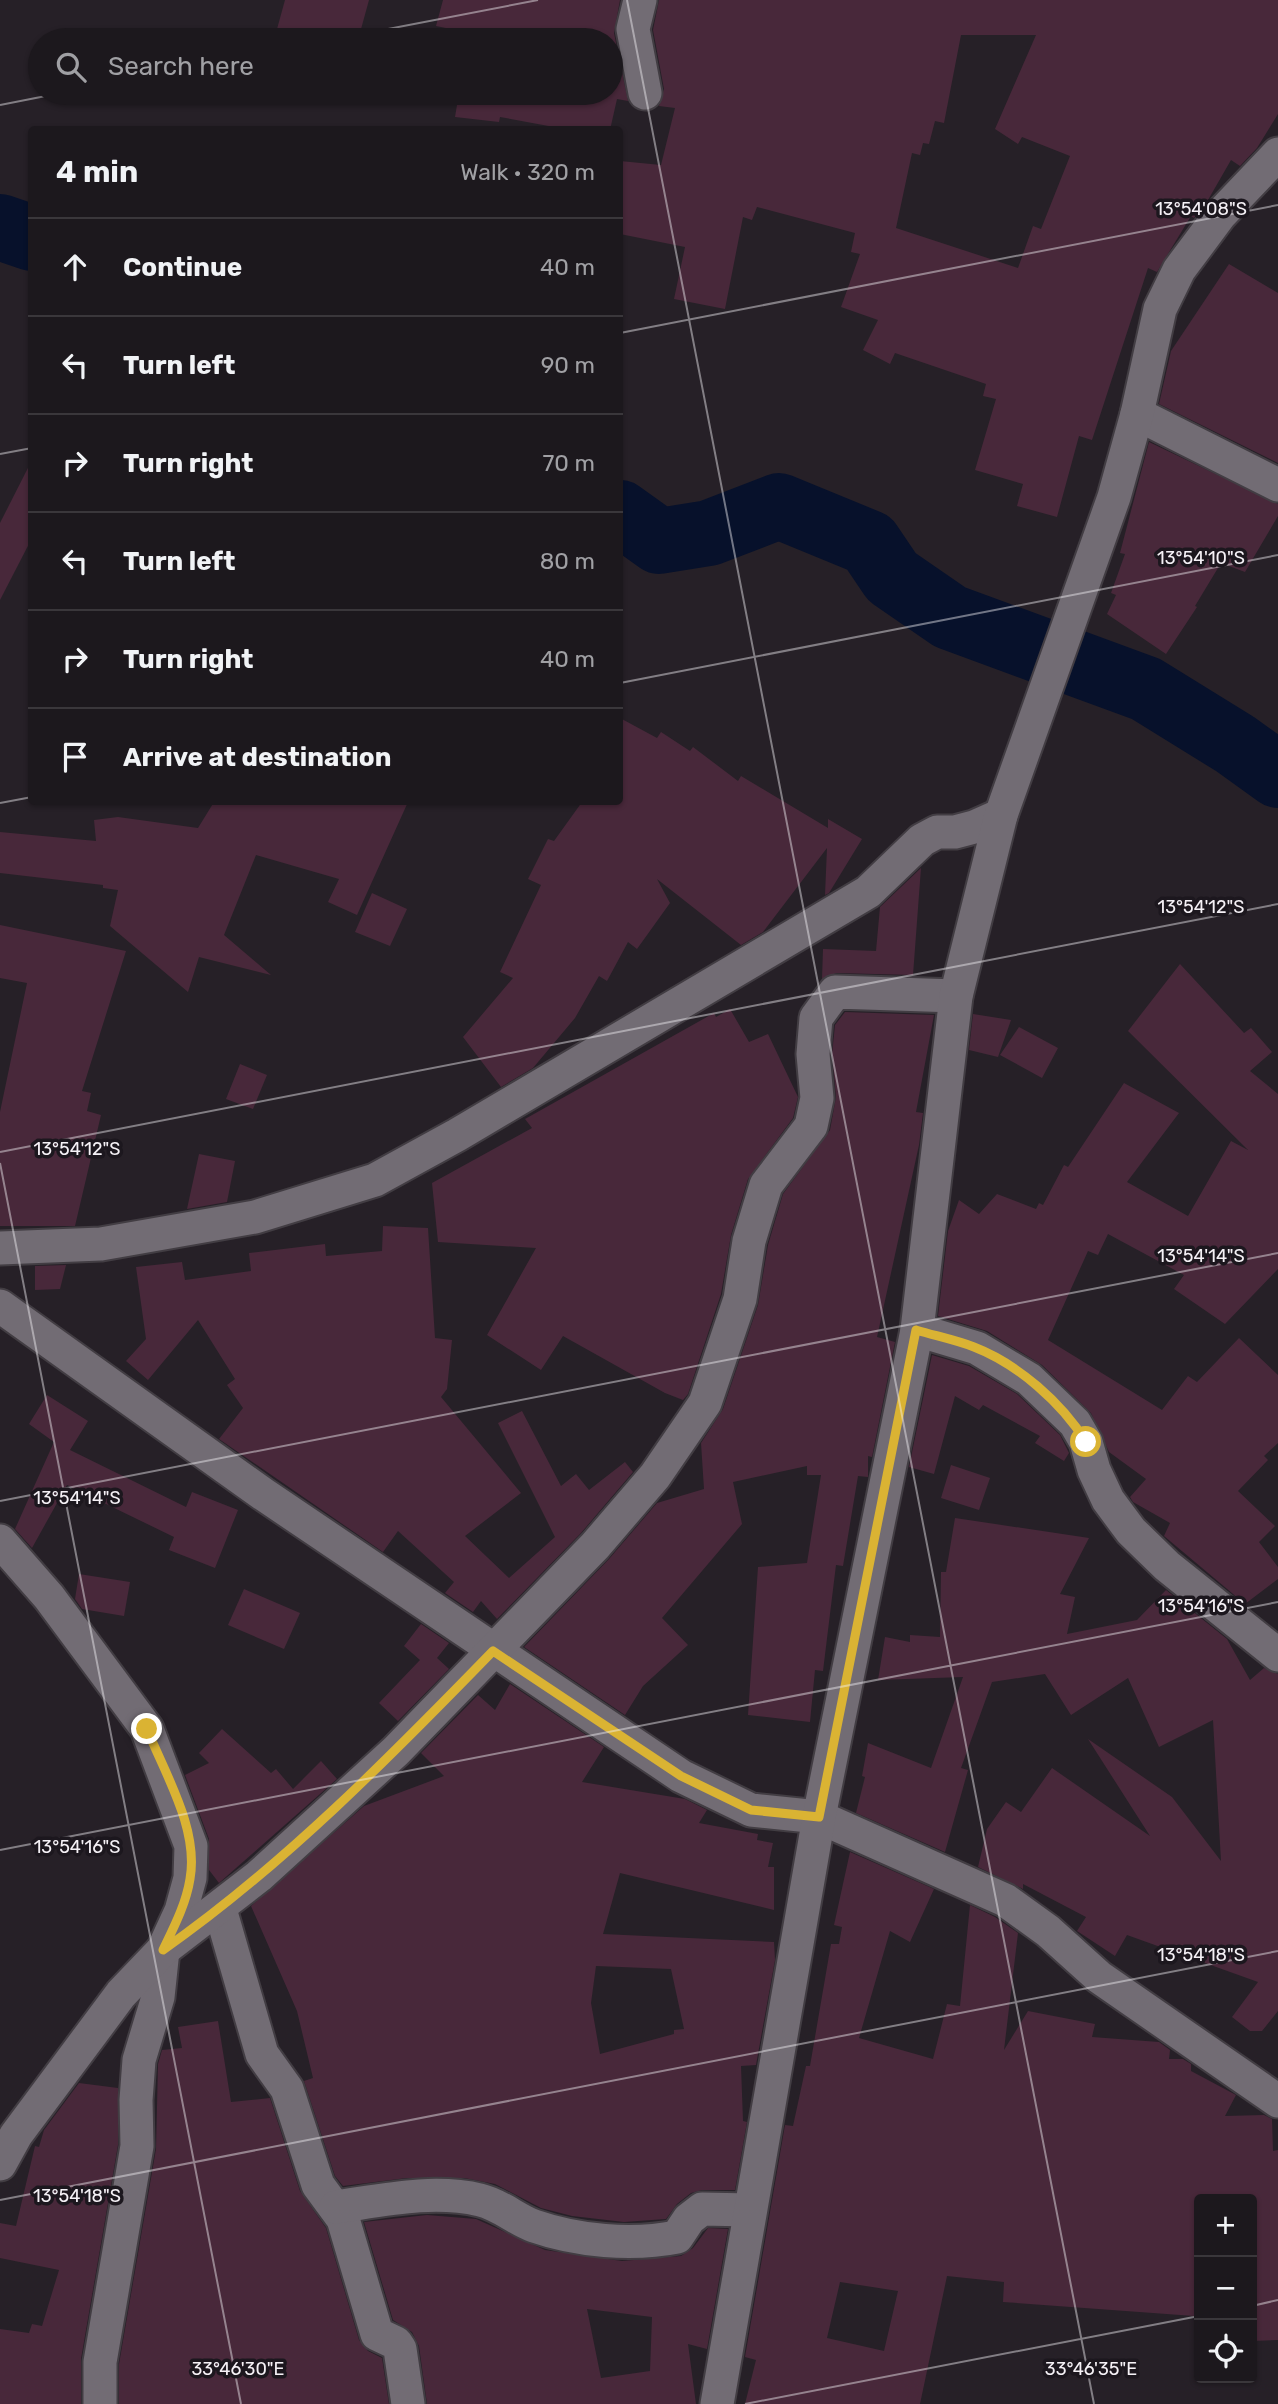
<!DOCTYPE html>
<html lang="en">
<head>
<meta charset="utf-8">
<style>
	:root { --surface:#1c181d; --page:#29252a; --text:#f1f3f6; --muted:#a0a0a4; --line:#3a373b }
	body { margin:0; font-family:Rubik,sans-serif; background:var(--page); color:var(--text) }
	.controls { position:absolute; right:21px; bottom:21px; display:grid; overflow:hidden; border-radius:7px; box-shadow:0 2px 5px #0004 }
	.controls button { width:63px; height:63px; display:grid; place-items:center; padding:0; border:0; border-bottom:2px solid var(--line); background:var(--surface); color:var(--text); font:35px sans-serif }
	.stop { position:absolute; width:21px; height:21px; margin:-16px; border:5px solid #dab333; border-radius:50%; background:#fff }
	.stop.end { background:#dab333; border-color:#fff; box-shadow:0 2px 7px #0008 }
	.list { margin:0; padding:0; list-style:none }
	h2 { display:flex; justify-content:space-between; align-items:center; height:91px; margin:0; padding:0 28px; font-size:30px }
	h2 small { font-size:23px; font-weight:400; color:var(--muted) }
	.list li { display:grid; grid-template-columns:46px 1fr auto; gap:21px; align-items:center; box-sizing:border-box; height:98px; padding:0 28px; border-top:2px solid var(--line) }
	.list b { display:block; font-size:26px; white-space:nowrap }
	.list em { font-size:23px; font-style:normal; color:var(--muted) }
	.icon { flex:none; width:38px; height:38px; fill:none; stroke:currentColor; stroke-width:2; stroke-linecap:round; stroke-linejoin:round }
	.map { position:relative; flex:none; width:1278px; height:2404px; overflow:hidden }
	.search { position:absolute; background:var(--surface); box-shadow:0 2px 5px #0004; left:28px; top:28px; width:595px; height:77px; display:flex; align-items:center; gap:18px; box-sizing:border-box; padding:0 24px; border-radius:38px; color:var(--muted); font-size:26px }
	.panel { position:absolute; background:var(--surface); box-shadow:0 2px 5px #0004; left:28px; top:126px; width:595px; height:679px; border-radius:7px }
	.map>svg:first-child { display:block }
</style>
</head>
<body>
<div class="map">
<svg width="1278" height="2404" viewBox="0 0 1278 2404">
	<rect width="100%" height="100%" fill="#262027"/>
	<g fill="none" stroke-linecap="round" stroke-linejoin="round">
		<g stroke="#07112b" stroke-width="66">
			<path d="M0,227l32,11"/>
			<path d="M620,513l39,28 50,-8 70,-27 90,37 23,34 58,40 196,72 89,55 43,31"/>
		</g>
	</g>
	<g fill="#48283a" fill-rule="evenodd">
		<path d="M285,0h84l-11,40h-84z"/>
		<path d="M443,0h177l-6,33 14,68 -11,-2 -7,31h-40l-70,-13 -1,5 -44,-5 4,-24h152v-53h-142l1,-7 -34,-7z"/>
		<path d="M659,0h619v114l-21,34 -17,18 -9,-6 -23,40 -14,18 -3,-2 -34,56 -9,-4 -56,172 -13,-4 -22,81 -40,-11 6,-22 -48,-14 21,-71 -13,-3 3,-12 -91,-31 -5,11 -27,-14 15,-30 -37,-13 19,-53 -9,-2 4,-19 -98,-26 -5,13 -9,-3 -18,92 -51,-10 11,-52 -65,-13v-73l41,4 14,-57 -16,-2 5,-17 -11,-59zM961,35h75l-41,94 23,15 4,-7 48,19 -29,73 -8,-3 -15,42 -122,-40 16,-75 8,2 3,-12 6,1 6,-23 9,2z"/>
		<path d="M1229,264l49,29v170l-119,-59 12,-53z"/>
		<path d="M1149,442l129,62v12l-33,56 -24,-9 -26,43 2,1 -31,47 -59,-40 9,-19 -5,-2 14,-39 -5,-1z"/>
		<path d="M32,460v78l-32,62v-77z"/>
		<path d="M620,718l37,20 4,-6 29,19 3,-4 45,34 3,-5 87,52v-9l34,20 -33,54 -4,2 2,-47 -64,84 -22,13 -84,-66 13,24 -33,46 -9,-7 -21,39 -8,-5 -24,42 -42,50 -32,19 -38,-50 50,-59 -13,-6 41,-87 -13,-6 20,-40 6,2 28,-39h38z"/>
		<path d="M214,802h194l-51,113 -29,-13 11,-23 -83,-24 -32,80 47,40 -72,-18 -11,35 -78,-66 8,-36 -15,-2v-3l-103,-12v-41l96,9 -2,-21 24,-3 80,11z"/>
		<path d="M921,868l-8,107 -77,-2 -14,6 1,-30 53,2 4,-44z"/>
		<path d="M372,893l35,16 -17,37 -35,-14z"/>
		<path d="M0,925l126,26 -44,140 9,2 -4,18 14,4 -26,111h-75v-114l27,-129 -27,-5z"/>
		<path d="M1180,964l64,69 7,-5 21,24 -22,19 28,23v175l-53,55 -51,-35 10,-14 -76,-41 -10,21 -10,-4 -40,89 114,70 26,-34 9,6 42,-44 39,37v68l-14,13 4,4 -30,31 37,35 -16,16 19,25v12l-33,25 -81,-68 6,-13 -37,-21 -3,-5 16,-18 -37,-27 -18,-39 -49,-48 -55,-34 -49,-15 10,-85 11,-31 20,14 18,-20 39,15 3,-6 4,2 21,-40 4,2 56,-84 55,30 -52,69 61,34 43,-75 17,9 -120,-119z"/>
		<path d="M730,1009l19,33 19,-8 30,63 -5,21 -45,61 -17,56 -10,59 -33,100 -5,6 -18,-7 -102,-57 -22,34 -54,-35 49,-87 -98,-6 -6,-59 100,-55 -7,-9 189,-106 2,4z"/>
		<path d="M845,1012l89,3 -18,97 7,1 -4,32 -42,192 18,5 -23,115 -4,-1v21l-10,-1 -15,90 -7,-1 -13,106 -8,-1 -5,52 -62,-7 10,-148 49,-4 14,-88h-14v-9l-74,16 9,42 -80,94 26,27 -45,41 -18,29 -101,-68 85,-88 48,-56 47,-14 -3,-46 22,-34 35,-104 10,-60 15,-51 47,-64 6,-33 -4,-43 3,-29z"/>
		<path d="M973,1014l38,6 -13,37 -29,-7z"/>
		<path d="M1019,1027l39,21 -16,30 -42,-23z"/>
		<path d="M240,1064l27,11 -14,34 -27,-10z"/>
		<path d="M199,1154l36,7 -8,41 -40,7z"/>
		<path d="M383,1226l45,2 7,110 17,2 -5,49 -6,8 80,96 -56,43 44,42 46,-41 -57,-114 24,-12 39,75 15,-12 13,16 36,-28 8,10 -52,61 -84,86 -16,-18 -8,11 -28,-19 9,-11 -56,-51 -15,21 -164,-113 24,-31 -16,-23 8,-6 -37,-59 -50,60 -22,-19 20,-22 -10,-72 46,-5 3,18 66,-9 -2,-18 76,-9 1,12 56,-5z"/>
		<path d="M66,1265l-6,24 -25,1v-24z"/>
		<path d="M932,1355l37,11 48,28 43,41 9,18 -5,8 -29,-18 5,-7 -57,-31 -4,5 -24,-14 -21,78 -25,-7z"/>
		<path d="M47,1395l41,26 -18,29 116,57 6,-15 46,18 -23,58 -46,-18 5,-13 -107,-52 -35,63 -17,-19 39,-87 -25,-18z"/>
		<path d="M951,1465l39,13 -11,32 -38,-12z"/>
		<path d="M955,1518l134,20 -29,56 15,3 -8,37 70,-14 29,-30 61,49 23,41 14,-12 14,6v337l-16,20h-12l-18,-14 26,-35 -131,-47 -12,21 -38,-25 9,-14 -63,-33v5l-45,-22 9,-38 19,-27 15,10 31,-44 98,68 -62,-97 84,58 49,64 -8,-141 -54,27 -31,-69 -57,37 -26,-41 -53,8 -31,86 7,2 -23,82 -89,-39 9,-36 -3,-1 6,-33 63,25 32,-91 -85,3 7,-43 25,5v-7l30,2 1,-65h5z"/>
		<path d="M79,1574l51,8 -6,34 -42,-7 -7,-10z"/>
		<path d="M244,1589l56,24 -16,36 -56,-24z"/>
		<path d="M421,1624l28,19 -12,15 12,11 -51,52 -19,-18 41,-43 -16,-14z"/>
		<path d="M510,1684l94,63 -22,35 103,17 22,11 -8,13 59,11 -1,6 16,3 -5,24h6v43l-154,-37 -17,61 171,8 1,18 -19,105 -15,1 2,55 4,1 -12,68h-33l-11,3 -14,11 -11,15 -42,3 -52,-6 -31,-8 -46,-24 -31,-6h-57l-64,8 -8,-10 -31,-95 9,-3 -16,-67 -46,-105 113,-100 80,-30 -23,-23 57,-58 17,15zM596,1966l75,3 13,60 -10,1v4l-74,20 -9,-51z"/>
		<path d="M222,1729l49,44 5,-4 17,20 28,-28 16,18 -118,104 -10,-13v-31l-24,-64 24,-12 -10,-10z"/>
		<path d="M850,1852l84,37 -24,53 -20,-11 -31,107 74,21 14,-55 13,2 10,-101 25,12 23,16 -14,117 24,-39 67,13 -3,13 67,5 11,8 -1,9h14l8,5v7l45,24 -11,21 39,-1 8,4 1,32 5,-1v190l-26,1v-142h-53v144h-4l-1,-27 -191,-14 1,-20 -57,-6 -27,128h-175l11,-44 -11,-3 40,-232 8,1 13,-60h4l21,-122h8l3,-17 -8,-2zM840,2282l58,9 -14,60 -57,-13z"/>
		<path d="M218,2021l13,81 39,-4 30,93 26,37 33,112 9,11 14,7 7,46h-270v-40l37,-215 2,-85 4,-14 20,-2 -4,-21z"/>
		<path d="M79,2083l39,5v57l-37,214v45h-81v-75l29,4 3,-9 10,2 17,-56 -59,-12v-35l16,3 19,-80 4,1 5,-17z"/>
		<path d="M427,2215l49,4 69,31 77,11 59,-5 12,-8 15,-20 20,1 -21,120 -19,-5 8,60h-269l-8,-58 -7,-14 -19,-12 -29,-98zM587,2309l65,8 -2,54 -49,7z"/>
	</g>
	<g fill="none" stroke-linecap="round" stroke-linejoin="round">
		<g stroke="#423d43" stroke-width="37">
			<g id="minor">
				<path d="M640,0l-7,29 12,64"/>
				<path d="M1137,414l141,71"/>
				<path d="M0,1248l101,-4 154,-27 120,-37 82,-45 411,-243 54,-52 15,-8h18l19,-5 27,-12"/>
				<path d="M0,1306l263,188 418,282 70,34 68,7 186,83 43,31 51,46 179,124"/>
				<path d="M917,1330l60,18 52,31 46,44 11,19 8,28 14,30 23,31 36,35 111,89"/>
				<path d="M0,1541l49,56 98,132 44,117 -1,32 -9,33 -18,39 -5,47 -19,63 -3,40 1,46 -37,216v42"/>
				<path d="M220,1909l42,145 25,35 31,96 25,34 34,115 19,9 4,6 8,55"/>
				<path d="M0,2164l16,-29 105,-141 42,-44 96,-74 137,-125 199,-205 60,-70 50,-73 35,-104 9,-58 17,-56 45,-59 6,-28 -4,-44 3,-36 19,-26 121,4"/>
				<path d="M336,2207c48,-7 97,-18 144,-7 21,5 35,19 54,26 43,15 98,20 143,11l12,-18 13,-10 48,1"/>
				<path d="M717,2404l102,-587 98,-487 39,-334 45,-181 113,-318 23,-83 23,-105 19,-39 41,-55 58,-61"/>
			</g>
		</g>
		<use href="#minor" stroke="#726c74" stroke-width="33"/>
	</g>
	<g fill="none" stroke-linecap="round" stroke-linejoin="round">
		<path stroke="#dab333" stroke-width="9" d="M147,1729c18,45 52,100 43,150 -4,25 -16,48 -27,71 120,-84 228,-194 330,-299l188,125 70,34 68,7 97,-487c20,6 40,10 58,17 44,17 88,56 112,95"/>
	</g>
	<path fill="none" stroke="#f5f1f6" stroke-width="2" stroke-opacity="0.45" d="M627,0l467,2404M331,40l207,-40M0,105l61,-12M620,333l658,-128M0,454l32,-6M620,683l658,-128M0,803l32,-6M0,1152l1278,-248M0,1163l241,1241M0,1501l1278,-248M0,1850l1278,-248M0,2200l1278,-249M1252,2306l26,-6M745,2404l454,-88"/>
	<g font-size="18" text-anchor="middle" fill="#f5f1f6" stroke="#1c171e" stroke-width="7" stroke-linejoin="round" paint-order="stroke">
		<text x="1201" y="215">13°54'08"S</text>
		<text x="1201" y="564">13°54'10"S</text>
		<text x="1201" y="913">13°54'12"S</text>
		<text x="77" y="1155">13°54'12"S</text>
		<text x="1201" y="1262">13°54'14"S</text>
		<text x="77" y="1504">13°54'14"S</text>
		<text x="1201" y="1612">13°54'16"S</text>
		<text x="77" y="1853">13°54'16"S</text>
		<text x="1201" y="1961">13°54'18"S</text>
		<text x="77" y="2202">13°54'18"S</text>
		<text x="238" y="2375">33°46'30"E</text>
		<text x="1091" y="2375">33°46'35"E</text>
	</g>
</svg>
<div class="controls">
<button>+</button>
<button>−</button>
<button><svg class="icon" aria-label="locate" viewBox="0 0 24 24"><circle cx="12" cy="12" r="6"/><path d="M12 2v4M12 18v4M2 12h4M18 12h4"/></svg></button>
</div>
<div class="stop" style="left:1086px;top:1442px"></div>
<div class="stop end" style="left:147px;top:1729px"></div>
<div class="search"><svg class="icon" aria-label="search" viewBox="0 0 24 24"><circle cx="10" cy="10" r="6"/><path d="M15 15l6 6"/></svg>Search here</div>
<section class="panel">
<h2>4 min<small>Walk · 320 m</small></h2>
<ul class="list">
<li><svg class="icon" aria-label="ahead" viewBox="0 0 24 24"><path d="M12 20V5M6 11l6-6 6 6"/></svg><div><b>Continue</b></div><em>40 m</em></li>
<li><svg class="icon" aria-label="left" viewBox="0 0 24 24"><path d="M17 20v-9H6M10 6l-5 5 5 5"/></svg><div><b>Turn left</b></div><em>90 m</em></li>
<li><svg class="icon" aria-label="right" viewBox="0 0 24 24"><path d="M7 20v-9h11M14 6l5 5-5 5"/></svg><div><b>Turn right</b></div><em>70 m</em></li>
<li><svg class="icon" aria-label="left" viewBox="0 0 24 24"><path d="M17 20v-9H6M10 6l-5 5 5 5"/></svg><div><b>Turn left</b></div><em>80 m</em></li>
<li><svg class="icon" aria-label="right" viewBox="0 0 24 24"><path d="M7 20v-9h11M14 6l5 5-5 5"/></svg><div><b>Turn right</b></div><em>40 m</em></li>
<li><svg class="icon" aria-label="arrive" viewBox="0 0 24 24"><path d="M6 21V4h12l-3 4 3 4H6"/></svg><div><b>Arrive at destination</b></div></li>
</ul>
</section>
</div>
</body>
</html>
